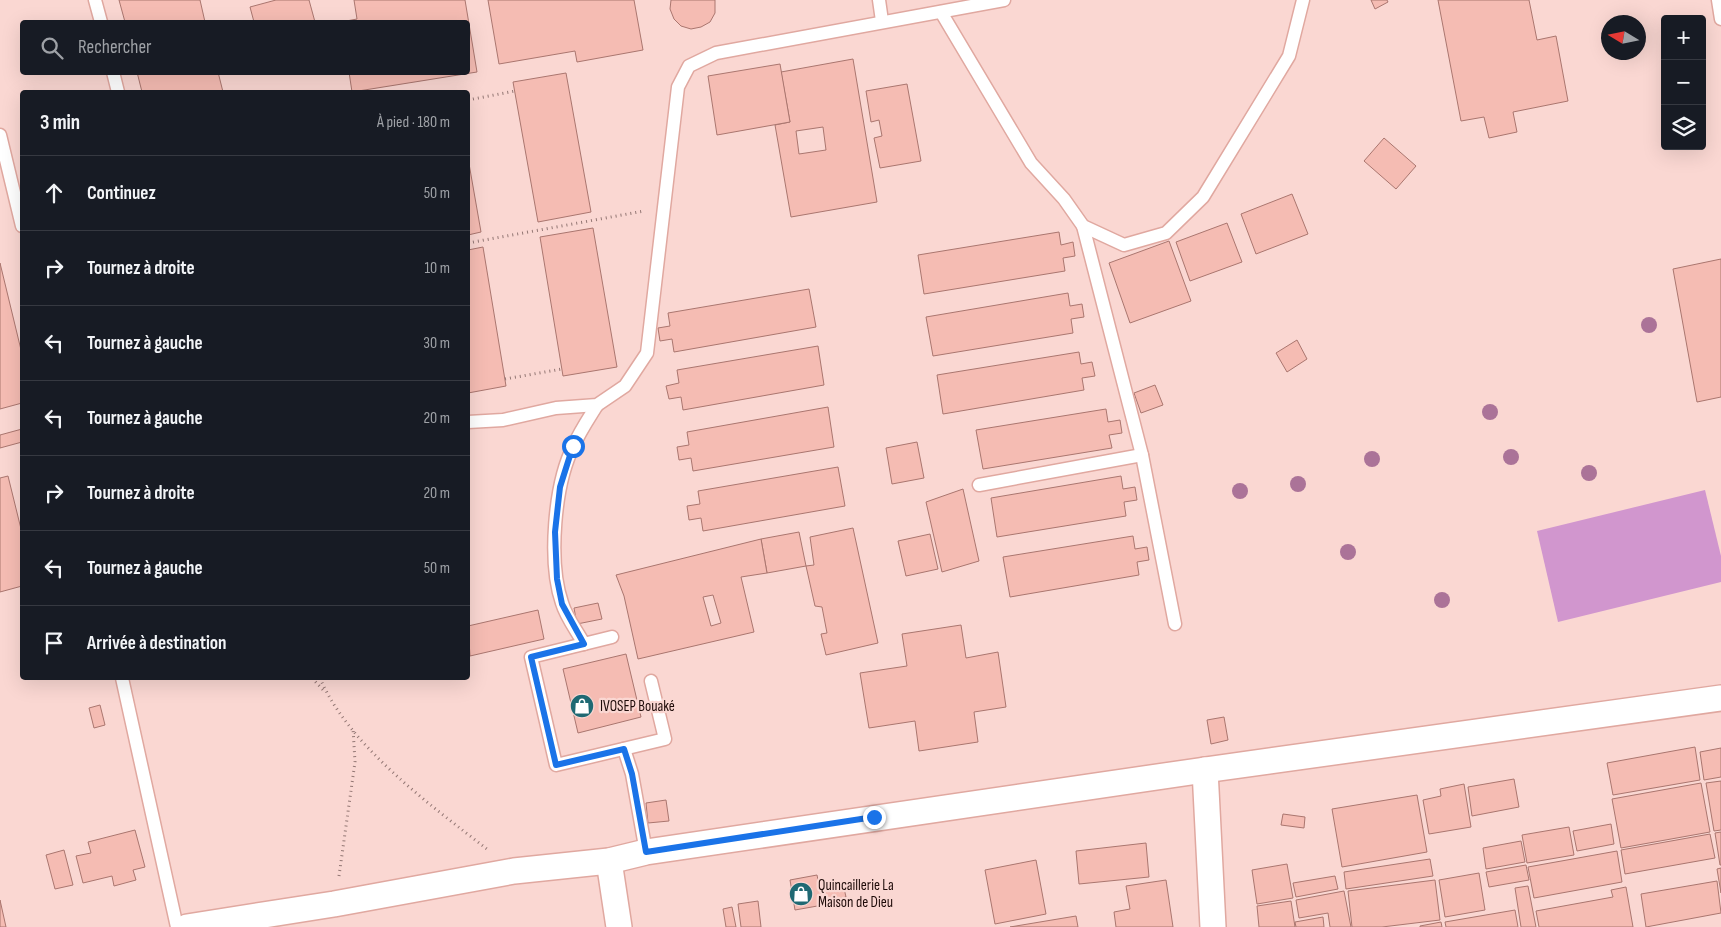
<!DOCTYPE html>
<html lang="fr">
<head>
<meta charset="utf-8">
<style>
	:root { --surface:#171b24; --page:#20242c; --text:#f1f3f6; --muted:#9ea1a6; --line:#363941 }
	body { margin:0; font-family:"Sofia Sans Condensed",sans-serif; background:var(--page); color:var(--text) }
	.controls { position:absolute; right:15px; top:15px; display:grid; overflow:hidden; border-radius:5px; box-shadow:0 5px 20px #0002 }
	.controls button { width:45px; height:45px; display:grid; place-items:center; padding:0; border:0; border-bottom:1px solid var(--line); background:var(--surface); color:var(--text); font:25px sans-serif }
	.compass { position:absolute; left:1601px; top:15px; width:45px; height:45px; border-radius:50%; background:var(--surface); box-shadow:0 5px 20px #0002; rotate:280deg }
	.stop { position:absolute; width:15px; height:15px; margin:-11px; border:4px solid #1a73e8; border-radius:50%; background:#fff }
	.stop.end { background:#1a73e8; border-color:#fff; box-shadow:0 1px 5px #0008 }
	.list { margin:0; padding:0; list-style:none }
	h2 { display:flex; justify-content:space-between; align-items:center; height:65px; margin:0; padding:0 20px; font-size:21px }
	h2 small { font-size:16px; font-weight:400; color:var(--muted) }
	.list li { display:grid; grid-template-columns:32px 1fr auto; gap:15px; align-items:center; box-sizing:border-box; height:75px; padding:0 20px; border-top:1px solid var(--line) }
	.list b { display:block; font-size:19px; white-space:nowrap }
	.list em { font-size:16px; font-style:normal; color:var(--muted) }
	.icon { flex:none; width:28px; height:28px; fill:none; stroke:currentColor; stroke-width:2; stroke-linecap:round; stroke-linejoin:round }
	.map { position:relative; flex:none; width:1721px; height:927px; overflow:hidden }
	.search { position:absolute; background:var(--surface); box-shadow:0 5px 20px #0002; left:20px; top:20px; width:450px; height:55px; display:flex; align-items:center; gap:12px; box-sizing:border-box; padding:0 18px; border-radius:5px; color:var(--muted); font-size:19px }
	.panel { position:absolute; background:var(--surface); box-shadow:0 5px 20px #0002; left:20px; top:90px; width:450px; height:590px; border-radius:5px }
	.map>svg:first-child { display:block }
</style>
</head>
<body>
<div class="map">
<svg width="1721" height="927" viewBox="0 0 1721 927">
	<rect width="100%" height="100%" fill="#fad7d2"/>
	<path fill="#d196ce" d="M1705,490l16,66v26l-163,40 -21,-91z"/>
	<g fill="#f5bcb3" stroke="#aa766f" fill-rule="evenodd">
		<path d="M119,0h81l5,22h-80z"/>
		<path d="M276,0h33l6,22h-61l-4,-15z"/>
		<path d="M354,0h111l12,72 -125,20 -3,-20h119v-50h-127l16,-3z"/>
		<path d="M488,0h146l9,50 -66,12 -2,-11 -76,13z"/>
		<path d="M671,0h44v13l-5,9 -9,5 -10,2 -10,-3 -7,-7 -4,-10z"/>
		<path d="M1371,0h16l1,2 -13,7z"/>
		<path d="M1438,0h91l8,40 19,-4 12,65 -55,11 4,20 -28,6 -5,-21 -23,4z"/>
		<path d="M853,59l24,143 -86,15 -16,-92 15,-3 -9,-50zM823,127l3,23 -27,4 -3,-23z"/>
		<path d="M780,64l10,58 -73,13 -9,-59z"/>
		<path d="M137,72h81l5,20h-81z"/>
		<path d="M566,73l25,139 -53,10 -25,-140z"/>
		<path d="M907,84l14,77 -41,7 -6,-30 8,-2 -3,-16 -8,2 -5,-31z"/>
		<path d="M1384,138l32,28 -20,23 -32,-28z"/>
		<path d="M468,158l13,74 -13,3z"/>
		<path d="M1292,194l16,40 -52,20 -15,-40z"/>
		<path d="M1227,223l15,39 -52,19 -14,-39z"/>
		<path d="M593,228l24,139 -54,9 -23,-139z"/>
		<path d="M1059,232l2,13 12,-3 2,14 -12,2 2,13 -141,23 -6,-39z"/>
		<path d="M1169,241l22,60 -61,22 -21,-60z"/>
		<path d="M483,247l23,139 -38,7v-143z"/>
		<path d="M1721,259v138l-24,5 -24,-133z"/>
		<path d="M0,263l22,91v49l-22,6z"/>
		<path d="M809,289l7,38 -142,25 -2,-13 -12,2 -2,-13 12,-2 -2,-13z"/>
		<path d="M1068,293l2,13 12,-2 2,13 -13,2 2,14 -140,23 -7,-39z"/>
		<path d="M1297,340l10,19 -20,13 -11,-19z"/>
		<path d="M818,346l6,39 -141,25 -2,-13 -12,2 -3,-13 13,-3 -2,-13z"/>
		<path d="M1079,352l2,12 11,-2 3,14 -13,2 2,12 -141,24 -6,-39z"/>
		<path d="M1155,385l8,20 -22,8 -7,-20z"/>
		<path d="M828,407l6,40 -141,24 -2,-13 -12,2 -2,-13 12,-2 -2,-13z"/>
		<path d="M1106,409l2,13 12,-2 2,13 -13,2 3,13 -129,21 -7,-39z"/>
		<path d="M22,429v13l-22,6v-13z"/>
		<path d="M917,442l7,36 -32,6 -6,-36z"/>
		<path d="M838,467l7,39 -142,25 -2,-13 -12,2 -2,-14 13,-2 -2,-13z"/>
		<path d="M8,476l14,57v53l-22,6v-114z"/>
		<path d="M1121,476l2,13 12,-2 2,13 -13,2 2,14 -129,21 -6,-39z"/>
		<path d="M963,489l16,72 -37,11 -16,-70z"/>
		<path d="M853,528l25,115 -52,12 -5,-21 6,-1 -5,-26 -7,-1 -9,-40 8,-1 -4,-28z"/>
		<path d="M799,532l7,34 -39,7 -6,-34z"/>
		<path d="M930,534l8,35 -32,7 -8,-35z"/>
		<path d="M1133,536l2,13 12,-2 2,13 -12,2 2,13 -129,22 -7,-40z"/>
		<path d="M761,539l6,34 -26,4 13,55 -116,27 -14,-63 -8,-21zM713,595l8,28 -10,3 -8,-29z"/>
		<path d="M598,603l4,16 -25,5 -3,-16z"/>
		<path d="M538,610l6,29 -74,17 -2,-30z"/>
		<path d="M961,625l5,33 32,-6 8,55 -32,5 4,30 -59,9 -4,-30 -46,7 -9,-55 47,-7 -5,-32z"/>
		<path d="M626,654l15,63 -63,16 -15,-64z"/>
		<path d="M100,705l5,20 -11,3 -5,-20z"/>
		<path d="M1224,717l4,23 -17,4 -4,-24z"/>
		<path d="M1695,747l5,33 -87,15 -6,-32z"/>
		<path d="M1721,748v29l-17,3 -4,-28z"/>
		<path d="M1514,779l5,28 -47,9 -4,-29z"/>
		<path d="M1721,781v49l-7,1 -8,-48z"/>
		<path d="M1701,783l9,49 -89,16 -9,-49z"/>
		<path d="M1464,784l7,43 -42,7 -6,-34 18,-4 -1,-7z"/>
		<path d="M1417,795l10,57 -85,15 -10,-58z"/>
		<path d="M666,800l3,21 -21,2 -2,-20z"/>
		<path d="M1283,814l22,3 -1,11 -23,-3z"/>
		<path d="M1611,824l3,20 -37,7 -4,-20z"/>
		<path d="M1569,827l5,28 -47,8 -5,-28z"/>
		<path d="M135,830l10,37 -12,3 3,10 -22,6 -2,-10 -29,7 -7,-27 15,-3 -3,-11z"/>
		<path d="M1721,832v33h-1l-5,-32z"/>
		<path d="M1710,834l5,24 -90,16 -4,-24z"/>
		<path d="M1521,841l4,21 -39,7 -3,-21z"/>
		<path d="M1146,843l3,34 -70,7 -3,-33z"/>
		<path d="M64,850l9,35 -18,4 -9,-34z"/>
		<path d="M1617,851l5,31 -88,16 -6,-31z"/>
		<path d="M1430,859l3,17 -87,13 -2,-17z"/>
		<path d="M1036,860l10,54 -51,10 -10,-54z"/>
		<path d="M1287,864l6,34 -36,6 -5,-34z"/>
		<path d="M1526,865l3,15 -40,7 -3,-15z"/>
		<path d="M1721,868v25l-4,-24z"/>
		<path d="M1479,873l6,37 -40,7 -6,-37z"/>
		<path d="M817,875l6,30 -28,5 -5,-30z"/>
		<path d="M1335,876l3,13 -42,8 -3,-14z"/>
		<path d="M1166,880l7,47h-57l-2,-15 16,-3 -4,-23z"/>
		<path d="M1435,880l5,40 -58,7h-30l-4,-36z"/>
		<path d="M1717,881l4,32 -75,14 -5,-33z"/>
		<path d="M843,884l3,13 -21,5 -3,-14z"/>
		<path d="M1528,886l8,41h-15l-6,-39z"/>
		<path d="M1626,887l7,40h-94l-3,-16 77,-14 -2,-7z"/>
		<path d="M1344,891l7,36h-21l-2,-14 -29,5 -3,-18z"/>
		<path d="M0,900l6,27h-6z"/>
		<path d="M758,901l3,26h-20l-3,-23z"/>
		<path d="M1291,901l4,26h-36l-2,-21z"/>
		<path d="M732,907l4,20h-10l-3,-18z"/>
		<path d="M1515,910l3,17h-72l-1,-5z"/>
		<path d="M1076,916l2,11h-68z"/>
		<path d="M1323,917l1,10h-28l-1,-5z"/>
		<path d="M1441,922l1,5h-22v-1z"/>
	</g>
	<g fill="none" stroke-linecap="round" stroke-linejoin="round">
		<g stroke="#e0a8a0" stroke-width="15">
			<g id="lane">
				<path d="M95,0l6,22"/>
				<path d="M879,0l3,21"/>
				<path d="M1718,0l3,19"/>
				<path d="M941,12l90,151 33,36 19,27 41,19 42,-12 37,-36 86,-141 14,-56"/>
				<path d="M113,72l5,20"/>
				<path d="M0,135l22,91"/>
				<path d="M1083,226l59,229 33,169"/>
				<path d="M468,422l35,-2 53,-12 41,-3 28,-19 22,-33 31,-266 11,-21 27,-13 288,-53"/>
				<path d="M979,485l163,-30"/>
				<path d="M612,637l-81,20 25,108 109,-26 -14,-58"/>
				<path d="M584,644c-7,-13 -18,-27 -22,-41 -14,-41 -8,-119 12,-158 6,-14 15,-27 23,-40"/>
				<path d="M122,678l55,249"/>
				<path d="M624,749l8,25 14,78"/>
			</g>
		</g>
		<g stroke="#e0a8a0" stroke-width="28">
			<g id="street">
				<path d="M1205,770l8,157"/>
				<path d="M609,861l10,66"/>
				<path d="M187,927l147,-23 180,-33 95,-10 37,-9 559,-82 516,-72"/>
			</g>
		</g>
		<g stroke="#937774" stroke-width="3" stroke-dasharray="1 4" stroke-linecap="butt">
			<path d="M468,100l47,-9"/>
			<path d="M468,243l176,-32"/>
			<path d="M505,379l57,-10"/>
			<path d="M312,678l13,14"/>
			<path d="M320,678c28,67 110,127 167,171"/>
			<path d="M339,876l16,-114 -2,-34"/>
		</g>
		<use href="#lane" stroke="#fff" stroke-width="12"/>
		<use href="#street" stroke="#fff" stroke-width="25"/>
	</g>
	<g fill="#ab7398">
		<circle cx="1649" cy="325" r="8"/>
		<circle cx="1490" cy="412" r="8"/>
		<circle cx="1511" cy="457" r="8"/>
		<circle cx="1372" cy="459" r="8"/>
		<circle cx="1589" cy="473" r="8"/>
		<circle cx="1298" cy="484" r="8"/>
		<circle cx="1240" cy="491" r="8"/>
		<circle cx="1348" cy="552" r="8"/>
		<circle cx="1442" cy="600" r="8"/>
	</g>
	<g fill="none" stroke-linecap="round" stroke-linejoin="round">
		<path stroke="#1a73e8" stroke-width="6" d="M573,446l-13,41 -5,45 2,47 5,25 22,40 -53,13 25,108 68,-16 8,25 14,78 228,-35"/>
	</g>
	<defs>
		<g id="shop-disc" transform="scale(1.25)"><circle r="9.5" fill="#1f6973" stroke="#fad7d2"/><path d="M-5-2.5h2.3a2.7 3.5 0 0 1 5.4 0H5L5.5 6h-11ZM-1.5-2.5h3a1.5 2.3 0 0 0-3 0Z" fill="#fff"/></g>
	</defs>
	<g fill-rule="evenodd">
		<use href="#shop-disc" x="582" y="706"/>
		<use href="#shop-disc" x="801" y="894"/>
	</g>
	<g text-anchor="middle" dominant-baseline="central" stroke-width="4.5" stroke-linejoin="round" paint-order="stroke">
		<g font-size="15" fill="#1e0b09" stroke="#fad7d2" text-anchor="start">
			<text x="600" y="706">IVOSEP Bouaké</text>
			<text x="818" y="885">Quincaillerie La<tspan x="818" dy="17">Maison de Dieu</tspan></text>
		</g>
	</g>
</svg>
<div class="controls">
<button>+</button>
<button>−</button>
<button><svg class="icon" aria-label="layers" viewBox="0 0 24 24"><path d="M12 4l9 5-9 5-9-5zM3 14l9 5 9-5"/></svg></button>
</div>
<svg class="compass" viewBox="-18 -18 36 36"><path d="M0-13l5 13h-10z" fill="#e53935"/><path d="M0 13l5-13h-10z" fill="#9ea1a6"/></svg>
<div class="stop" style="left:573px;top:446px"></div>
<div class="stop end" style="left:874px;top:817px"></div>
<div class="search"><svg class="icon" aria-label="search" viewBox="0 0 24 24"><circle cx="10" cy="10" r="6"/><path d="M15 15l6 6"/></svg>Rechercher</div>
<section class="panel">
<h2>3 min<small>À pied · 180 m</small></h2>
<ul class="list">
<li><svg class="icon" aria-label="ahead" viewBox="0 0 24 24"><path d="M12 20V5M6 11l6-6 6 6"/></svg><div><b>Continuez</b></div><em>50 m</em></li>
<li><svg class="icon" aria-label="right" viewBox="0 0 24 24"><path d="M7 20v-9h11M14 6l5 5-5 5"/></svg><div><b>Tournez à droite</b></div><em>10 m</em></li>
<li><svg class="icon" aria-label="left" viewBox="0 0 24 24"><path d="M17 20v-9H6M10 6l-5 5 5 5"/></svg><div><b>Tournez à gauche</b></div><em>30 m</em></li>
<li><svg class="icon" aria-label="left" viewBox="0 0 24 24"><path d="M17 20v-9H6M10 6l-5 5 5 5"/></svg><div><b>Tournez à gauche</b></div><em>20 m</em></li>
<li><svg class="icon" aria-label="right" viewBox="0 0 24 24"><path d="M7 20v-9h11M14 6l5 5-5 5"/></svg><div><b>Tournez à droite</b></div><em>20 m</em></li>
<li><svg class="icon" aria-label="left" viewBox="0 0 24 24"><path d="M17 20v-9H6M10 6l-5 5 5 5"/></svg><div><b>Tournez à gauche</b></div><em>50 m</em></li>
<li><svg class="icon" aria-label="arrive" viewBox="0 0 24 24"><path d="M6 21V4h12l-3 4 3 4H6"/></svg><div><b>Arrivée à destination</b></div></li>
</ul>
</section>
</div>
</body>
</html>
